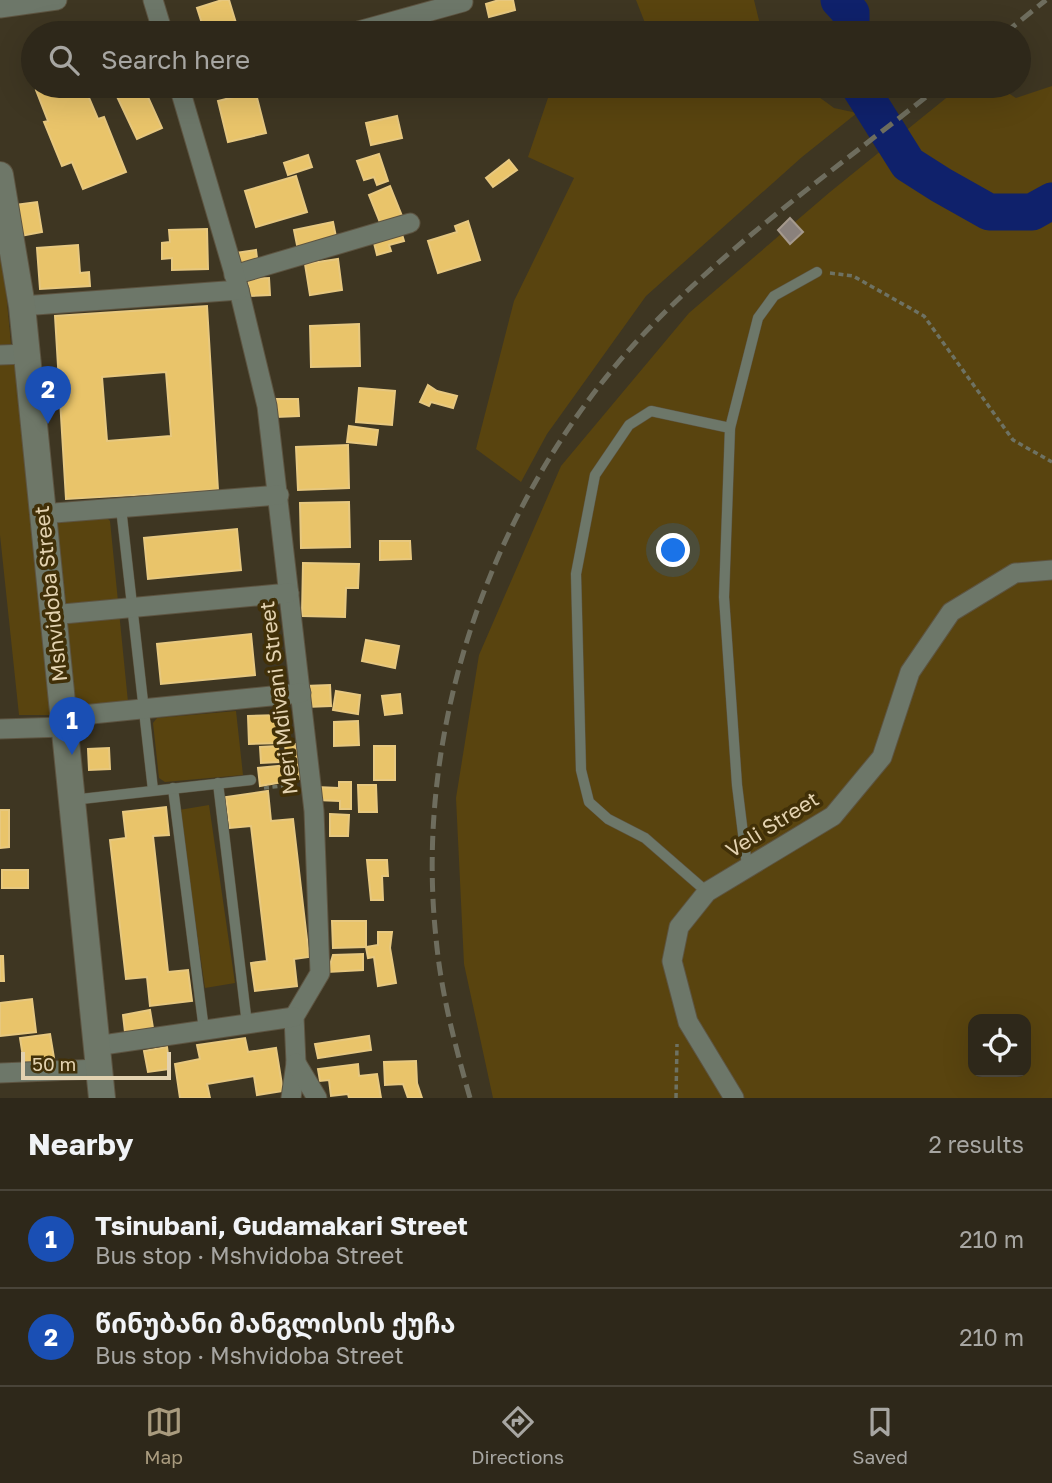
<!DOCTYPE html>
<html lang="en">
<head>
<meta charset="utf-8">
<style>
	:root { --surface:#2e281a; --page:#3a3427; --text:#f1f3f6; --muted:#a7a6a2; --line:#494439; --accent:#a99b7e }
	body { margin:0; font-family:"Golos Text","Noto Sans Georgian",sans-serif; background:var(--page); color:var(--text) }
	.controls { position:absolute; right:21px; bottom:21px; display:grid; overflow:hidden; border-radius:14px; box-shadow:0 7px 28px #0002 }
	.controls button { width:63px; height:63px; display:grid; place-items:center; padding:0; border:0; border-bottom:2px solid var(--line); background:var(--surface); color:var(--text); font:35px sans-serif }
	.scale { position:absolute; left:21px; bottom:18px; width:150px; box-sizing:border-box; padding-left:7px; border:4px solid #e3d2b0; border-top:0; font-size:19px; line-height:24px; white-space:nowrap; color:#e3d2b0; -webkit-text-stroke:5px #413008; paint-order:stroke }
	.you { position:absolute; left:674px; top:551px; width:24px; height:24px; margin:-18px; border:5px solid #fff; border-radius:50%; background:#1a73e8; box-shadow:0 0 0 10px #1a73e833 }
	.badge { display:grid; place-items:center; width:46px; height:46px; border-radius:50%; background:var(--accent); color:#fff; font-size:23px; font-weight:700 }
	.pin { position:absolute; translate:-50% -58px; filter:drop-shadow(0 2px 4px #0008) }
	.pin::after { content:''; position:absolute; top:37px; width:24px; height:21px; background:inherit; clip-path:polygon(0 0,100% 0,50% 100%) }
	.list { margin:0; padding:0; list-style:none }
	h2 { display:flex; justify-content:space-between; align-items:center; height:91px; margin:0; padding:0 28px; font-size:30px }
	h2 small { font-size:23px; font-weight:400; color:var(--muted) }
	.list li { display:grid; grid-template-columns:46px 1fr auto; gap:21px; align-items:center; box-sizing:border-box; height:98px; padding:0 28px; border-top:2px solid var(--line) }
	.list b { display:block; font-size:26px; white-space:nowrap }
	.list p { margin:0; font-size:23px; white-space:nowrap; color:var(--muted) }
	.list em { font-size:23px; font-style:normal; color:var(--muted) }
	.icon { flex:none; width:38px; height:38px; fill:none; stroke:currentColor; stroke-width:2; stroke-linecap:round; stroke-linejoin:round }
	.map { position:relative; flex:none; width:1052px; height:1098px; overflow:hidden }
	.search { position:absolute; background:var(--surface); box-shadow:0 7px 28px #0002; left:21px; right:21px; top:21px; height:77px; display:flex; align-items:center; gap:18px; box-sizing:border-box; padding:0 24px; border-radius:38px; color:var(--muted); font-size:26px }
	.sheet { height:287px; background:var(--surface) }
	nav { display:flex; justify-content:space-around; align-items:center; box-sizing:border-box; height:98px; border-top:2px solid var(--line); background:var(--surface); font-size:19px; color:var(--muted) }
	nav a { display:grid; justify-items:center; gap:4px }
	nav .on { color:var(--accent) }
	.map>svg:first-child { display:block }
</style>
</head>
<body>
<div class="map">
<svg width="1052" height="1098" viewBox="0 0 1052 1098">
	<rect width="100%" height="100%" fill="#3e3622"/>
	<g fill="#59440f" fill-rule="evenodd">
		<path d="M636,0h118l8,33h-113z"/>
		<path d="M552,86h252l30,22 23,5 -55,44 -156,139 -99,138 -26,48 -45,-33 38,-148 60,-123 -46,-21z"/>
		<path d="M961,86h36l19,12 36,-12v1012h-559l-29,-134 -8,-166 23,-143 82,-189 128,-153 141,-121zM973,1019h53v53h-53z"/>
		<path d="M0,229l11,115 -11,1z"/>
		<path d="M17,362l33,353h-31l-19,-180v-171z"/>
		<path d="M104,515l6,6 18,181 -55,5 -21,-189z"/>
		<path d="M236,711l7,64 -78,7 -6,-4 -6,-55 4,-5z"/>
		<path d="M209,805l26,178 -30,5 -26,-178z"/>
	</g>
	<g fill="#e9c46a" stroke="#e7c87f" stroke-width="2" fill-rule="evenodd">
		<path d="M222,0h7l10,33h-34l-8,-25z"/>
		<path d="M499,0h14l2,10 -26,7 -3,-13z"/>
		<path d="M46,86h38l14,33 6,-2 22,55 -43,17 -11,-27 -10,4 -18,-44 4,-1 -12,-31z"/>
		<path d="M112,86h31l19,42 -25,11z"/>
		<path d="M231,86h23l12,47 -38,9 -10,-41 16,-4z"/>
		<path d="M279,86h24l-22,7z"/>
		<path d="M479,86h43l-41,10z"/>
		<path d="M397,116l5,22 -31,7 -5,-22z"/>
		<path d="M379,154l9,27 -11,4 -3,-8 -10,3 -7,-19z"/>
		<path d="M308,155l4,12 -24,8 -4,-12z"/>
		<path d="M509,160l8,10 -24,17 -7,-9z"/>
		<path d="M296,176l11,36 -51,15 -11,-36z"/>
		<path d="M390,186l12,30 -21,9 -12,-30z"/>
		<path d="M37,202l5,30 -22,4 -6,-31z"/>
		<path d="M468,221l12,39 -42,13 -10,-32 29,-9 -2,-6z"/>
		<path d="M333,222l4,20 -39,8 -4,-20z"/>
		<path d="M207,229l1,40 -36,1v-12l-10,1v-16l8,-1 -1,-12z"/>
		<path d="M401,231l3,10 -15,4 2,6 -14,4 -4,-16z"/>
		<path d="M78,245l2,28 9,-1 1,14 -50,3 -3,-41z"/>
		<path d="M256,250l2,16 -21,3 -2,-16z"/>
		<path d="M338,259l4,31 -32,5 -5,-31z"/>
		<path d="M269,278l1,17 -21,1 -1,-17z"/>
		<path d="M207,306l11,184 -152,9 -11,-183zM166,372l5,64 -64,5 -5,-64z"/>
		<path d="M359,324l1,42 -49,1 -1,-41z"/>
		<path d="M428,385l9,6 20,5 -4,12 -22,-6 -2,4 -9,-4z"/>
		<path d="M359,388l36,3 -3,34 -36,-3z"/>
		<path d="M276,399h22l1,17 -23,1z"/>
		<path d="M349,426l29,4 -2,15 -29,-3z"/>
		<path d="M348,445l1,43 -51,2 -2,-43z"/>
		<path d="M349,502l1,45 -49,1 -1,-45z"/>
		<path d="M237,529l4,41 -93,9 -4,-41z"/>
		<path d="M380,541h30l1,18 -31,1z"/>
		<path d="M303,563l56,1 -1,24h-12l-1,29 -43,-1z"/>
		<path d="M251,634l4,41 -94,9 -4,-40z"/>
		<path d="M366,640l33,6 -4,22 -33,-7z"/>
		<path d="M330,685l1,21 -25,1 -1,-21z"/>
		<path d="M336,691l24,4 -2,19 -25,-4z"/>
		<path d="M400,694l2,19 -17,2 -3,-19z"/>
		<path d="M281,715l1,28 -33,1 -1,-28z"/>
		<path d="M358,721l1,24 -25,1v-24z"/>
		<path d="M296,744l2,20 -11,1 -2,-20z"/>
		<path d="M278,746l1,16 -18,1 -1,-16z"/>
		<rect x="374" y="746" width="21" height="34"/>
		<path d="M109,748l1,21 -21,1 -1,-21z"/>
		<path d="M298,764l2,15 -40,7 -2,-18z"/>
		<path d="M339,782h12v27h-11v-8l-23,-1v-13l22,1z"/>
		<path d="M358,785h18l1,27h-18z"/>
		<path d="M268,791l3,30 22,-2 16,138 -15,2 3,27 -42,5 -4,-28 16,-2 -16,-135 -21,2 -4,-31z"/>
		<path d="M166,807l3,28 -16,1 15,136 20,-2 4,31 -42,5 -3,-29 -21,2 -16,-139 16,-2 -3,-26z"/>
		<path d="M0,810h9v37l-9,1z"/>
		<path d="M330,814l19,1 -1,21h-18z"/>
		<path d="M367,860h20l1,16h-6l1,24h-12z"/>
		<rect x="2" y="870" width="26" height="18"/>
		<path d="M332,921h34v26l-33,1z"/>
		<path d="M378,932h14l-2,16 6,35 -18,3 -4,-29 -6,1 -2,-11 12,-2z"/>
		<path d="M363,954v16l-35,2 5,-17z"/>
		<path d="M0,956h3l1,25h-4z"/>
		<path d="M32,999l4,33 -36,4v-33z"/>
		<path d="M150,1010l3,18 -28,4 -2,-17z"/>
		<path d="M50,1034l4,24 -30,5 -4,-25z"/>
		<path d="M369,1036l2,14 -53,8 -3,-14z"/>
		<path d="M245,1038l3,14 28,-4 7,43 -26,4 -3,-19 -47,8 3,14h-30l-5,-34 25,-5 -3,-14z"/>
		<path d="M167,1047l3,22 -22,3 -4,-21z"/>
		<path d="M416,1061l1,22 5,15h-14l-5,-14 -18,1 -1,-23z"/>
		<path d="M358,1064l1,12 18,-2 4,24h-32l-1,-4 -17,2 -2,-16 -9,1 -2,-12z"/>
	</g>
	<path fill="#8a817c" stroke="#a5998c" stroke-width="2" d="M790,218l13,14 -13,12 -12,-14z"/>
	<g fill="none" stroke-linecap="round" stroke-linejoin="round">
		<g stroke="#0f216b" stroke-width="37">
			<path d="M839,0l12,13v20"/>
			<path d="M859,86l49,78 33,21 48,27h43l20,-11"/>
		</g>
		<g stroke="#5d5441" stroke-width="11">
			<g id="lane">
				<path d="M121,508l32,282"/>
				<path d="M218,783l29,241"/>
				<path d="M173,788l31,242"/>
				<path d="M72,800l179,-20"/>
				<path d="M747,866l-10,-81 -13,-188 6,-169 28,-110 16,-22 43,-24"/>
				<path d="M707,892l-62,-54 -37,-19 -19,-17 -8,-32 -5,-196 19,-99 34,-50 22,-14 79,17"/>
			</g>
		</g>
		<g stroke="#5d5441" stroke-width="21">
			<g id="street">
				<path d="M153,0l10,33"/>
				<path d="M0,8l57,-8"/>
				<path d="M351,33l112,-31"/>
				<path d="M234,275l176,-52"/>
				<path d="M239,290l28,116 47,405 6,162 -26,44 2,46 -5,35"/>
				<path d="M22,306l217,-16 -60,-204"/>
				<path d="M0,355l26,-1"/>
				<path d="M42,514l237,-19"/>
				<path d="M52,615l237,-22"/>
				<path d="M62,717l239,-24"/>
				<path d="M0,729l64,-2"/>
				<path d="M96,1046l198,-29"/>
				<path d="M296,1063l21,35"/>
				<path d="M0,1073l99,-4"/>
				<path d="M734,1098l-46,-76 -16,-61 7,-34 28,-35 126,-76 49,-59 28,-85 41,-60 64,-39 37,-3"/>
			</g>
		</g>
		<g stroke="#5d5441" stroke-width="28">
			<path id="secondary" d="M0,175l22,131 80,792"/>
		</g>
		<g stroke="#6e7263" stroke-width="3.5" stroke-dasharray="5 3.5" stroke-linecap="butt">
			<path d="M830,273l23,3 71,40 89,124 39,22"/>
			<path d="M264,788l27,-3"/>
			<path d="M676,1098l1,-54"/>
		</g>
		<use href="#lane" stroke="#6d7769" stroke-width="10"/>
		<use href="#street" stroke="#6d7769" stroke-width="19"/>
		<use href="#secondary" stroke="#6e7768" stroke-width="26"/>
		<g stroke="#6e6d5e" stroke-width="5" stroke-dasharray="14 7" stroke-linecap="butt">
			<path d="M1005,33l41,-33"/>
			<path d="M470,1098c-15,-53 -29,-105 -34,-160 -24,-225 67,-466 227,-624 85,-84 184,-154 277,-228"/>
		</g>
	</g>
	<g text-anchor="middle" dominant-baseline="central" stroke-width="7" stroke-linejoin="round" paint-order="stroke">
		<g font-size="21" fill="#e3d2b0" stroke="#413008">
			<text transform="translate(50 594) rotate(-96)">Mshvidoba Street</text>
			<text transform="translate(278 698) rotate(-97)">Meri Mdivani Street</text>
			<text transform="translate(772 824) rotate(-32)">Veli Street</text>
		</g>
	</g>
</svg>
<div class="controls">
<button><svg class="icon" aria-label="locate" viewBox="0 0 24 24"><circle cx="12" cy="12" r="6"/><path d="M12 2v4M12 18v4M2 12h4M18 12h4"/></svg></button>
</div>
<div class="scale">50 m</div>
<div class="you"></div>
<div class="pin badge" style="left:72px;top:755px;background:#1a4fb4">1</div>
<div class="pin badge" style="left:48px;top:424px;background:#1a4fb4">2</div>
<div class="search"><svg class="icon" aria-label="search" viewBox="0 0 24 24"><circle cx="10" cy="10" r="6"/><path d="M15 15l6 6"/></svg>Search here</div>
</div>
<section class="sheet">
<h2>Nearby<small>2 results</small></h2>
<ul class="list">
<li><span class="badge" style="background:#1a4fb4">1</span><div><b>Tsinubani, Gudamakari Street</b><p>Bus stop · Mshvidoba Street</p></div><em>210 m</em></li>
<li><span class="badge" style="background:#1a4fb4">2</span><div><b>წინუბანი მანგლისის ქუჩა</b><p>Bus stop · Mshvidoba Street</p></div><em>210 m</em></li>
</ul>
</section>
<nav>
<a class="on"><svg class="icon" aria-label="map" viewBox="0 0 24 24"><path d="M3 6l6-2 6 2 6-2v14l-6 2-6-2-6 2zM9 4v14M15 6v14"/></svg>Map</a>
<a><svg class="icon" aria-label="directions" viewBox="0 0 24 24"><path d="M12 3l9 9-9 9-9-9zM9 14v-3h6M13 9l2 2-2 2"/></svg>Directions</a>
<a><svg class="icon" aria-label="saved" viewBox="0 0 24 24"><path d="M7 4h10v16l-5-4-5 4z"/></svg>Saved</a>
</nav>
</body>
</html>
